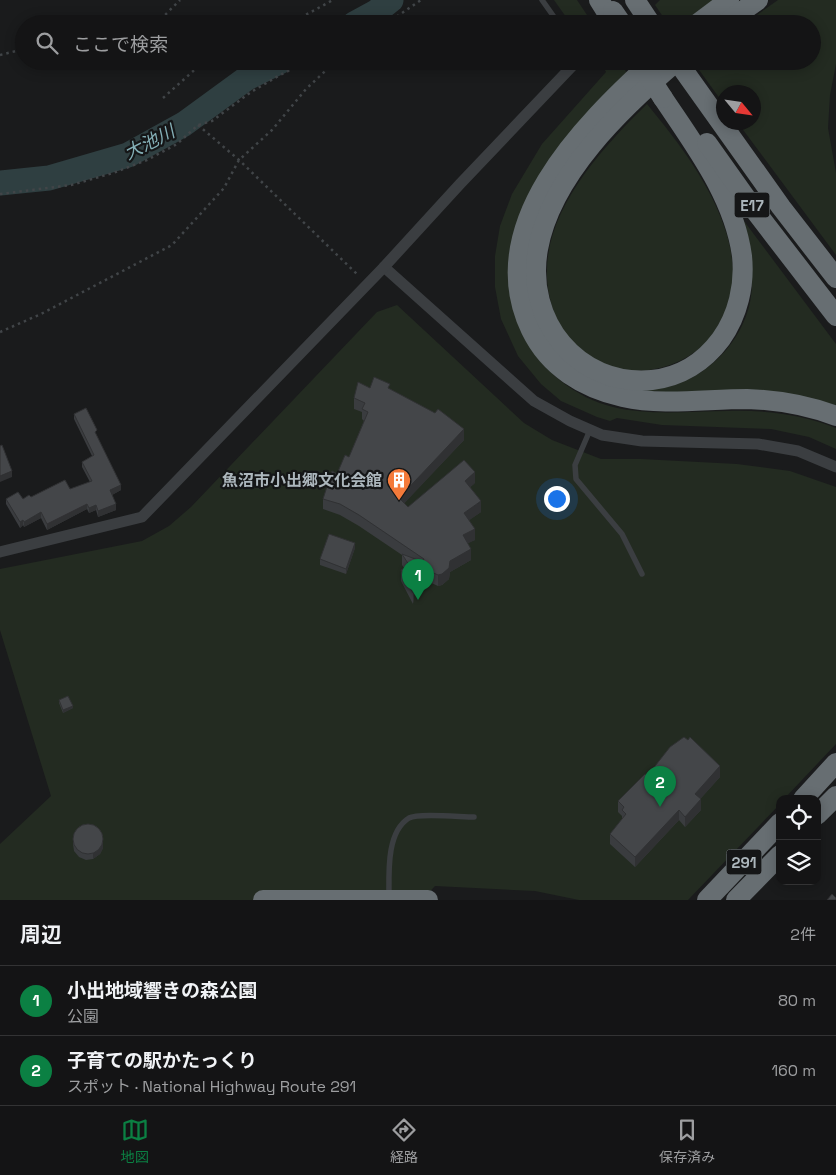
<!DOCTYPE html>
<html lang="ja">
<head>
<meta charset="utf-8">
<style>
	:root { --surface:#141415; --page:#1d1d1e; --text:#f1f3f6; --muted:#9d9ea0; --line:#333334; --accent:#0b8043 }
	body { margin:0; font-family:"Space Grotesk","Noto Sans JP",sans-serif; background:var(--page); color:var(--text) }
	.controls { position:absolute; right:15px; bottom:15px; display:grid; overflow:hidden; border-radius:10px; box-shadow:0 2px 12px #0003 }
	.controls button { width:45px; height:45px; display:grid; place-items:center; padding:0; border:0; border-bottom:1px solid var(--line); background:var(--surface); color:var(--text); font:25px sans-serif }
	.compass { position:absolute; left:716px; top:85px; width:45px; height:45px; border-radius:50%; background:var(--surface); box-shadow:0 2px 12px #0003; rotate:119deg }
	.you { position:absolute; left:556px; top:498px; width:18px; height:18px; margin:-12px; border:4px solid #fff; border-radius:50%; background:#1a73e8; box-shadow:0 0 0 8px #1a73e833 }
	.badge { display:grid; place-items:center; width:32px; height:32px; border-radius:50%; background:var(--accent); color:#fff; font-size:16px; font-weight:700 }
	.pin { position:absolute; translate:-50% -41px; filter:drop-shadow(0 1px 2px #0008) }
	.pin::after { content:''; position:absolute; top:26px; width:18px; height:15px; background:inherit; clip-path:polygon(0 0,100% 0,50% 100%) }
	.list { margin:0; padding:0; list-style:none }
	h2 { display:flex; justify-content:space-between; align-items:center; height:65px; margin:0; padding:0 20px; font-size:21px }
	h2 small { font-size:16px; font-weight:400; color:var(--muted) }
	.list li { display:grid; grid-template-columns:32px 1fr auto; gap:15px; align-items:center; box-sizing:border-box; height:70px; padding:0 20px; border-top:1px solid var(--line) }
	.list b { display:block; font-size:19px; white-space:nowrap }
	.list p { margin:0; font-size:16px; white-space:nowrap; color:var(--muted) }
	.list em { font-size:16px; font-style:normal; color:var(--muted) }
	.icon { flex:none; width:28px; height:28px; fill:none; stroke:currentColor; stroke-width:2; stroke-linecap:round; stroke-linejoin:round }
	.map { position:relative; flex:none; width:836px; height:900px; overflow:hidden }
	.search { position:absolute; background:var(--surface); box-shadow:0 2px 12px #0003; left:15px; right:15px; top:15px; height:55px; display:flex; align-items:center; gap:12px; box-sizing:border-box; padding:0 18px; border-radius:28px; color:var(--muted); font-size:19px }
	.sheet { height:205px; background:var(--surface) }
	nav { display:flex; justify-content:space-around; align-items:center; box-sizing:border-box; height:70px; border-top:1px solid var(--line); background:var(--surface); font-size:14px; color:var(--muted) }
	nav a { display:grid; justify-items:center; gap:2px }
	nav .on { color:var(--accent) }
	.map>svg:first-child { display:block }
</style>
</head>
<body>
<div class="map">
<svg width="836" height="900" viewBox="0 0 836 900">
	<rect width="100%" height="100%" fill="#1a1b1c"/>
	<g fill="#232b21">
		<path d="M554,0h23l16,24h-22z"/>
		<path d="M660,0h53l-29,24h-16l-13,-19z"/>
		<path d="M778,0h58v64l-6,31 -2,33 8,45v82l-98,-132 16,-1v-30h-30l-1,11 -29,-40 2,-2h116v-37h-68z"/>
		<path d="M600,61h19l8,12 -117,211c3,18 6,35 14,51 16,35 52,63 89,72 37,9 77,4 115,4 36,-1 74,3 108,17v21l-27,-12 -38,-8 -109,-4 -45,-7 -7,3 -13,-4 -36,-16 -20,-17 -23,-28 -17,-37 -6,-32v-31l5,-30 12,-32 30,-50 64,-72z"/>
		<path d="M647,104c31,38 64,80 79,128 7,22 10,49 4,72 -2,5 -6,11 -9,16 -4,7 -7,15 -12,20 -24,25 -63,37 -97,28 -23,-6 -46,-27 -55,-49 -37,-83 35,-161 90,-215z"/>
		<path d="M741,217l95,127v63l-196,-17c14,-1 29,-2 42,-8 38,-15 69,-54 70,-97 0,-23 -6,-46 -11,-68z"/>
		<path d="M397,305l127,118 28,17 49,19h40l96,5 53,7 46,16v257l-52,55h-4v5l-92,96h-109l-44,-9 -100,-5 -13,14h-422v-56l51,-48 -51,-166v-61l142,-28 27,-15 22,-19 186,-195z"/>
	</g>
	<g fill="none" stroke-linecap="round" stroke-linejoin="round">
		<g stroke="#2f3f41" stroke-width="25">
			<path d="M354,24l22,-12 15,-12"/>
			<path d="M0,183l49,-5 79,-23 56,-31 63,-46 34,-17"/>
		</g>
		<g stroke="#414548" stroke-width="2.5" stroke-dasharray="2.5 4" stroke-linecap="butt">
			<path d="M156,24l24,-24"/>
			<path d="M289,24l44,-24"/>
			<path d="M386,24l35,-24"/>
			<path d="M0,55l24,-6"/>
			<path d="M163,98l37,-33 9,-4"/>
			<path d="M198,125l41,35 120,116"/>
			<path d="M0,194l71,-9 42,-12 34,-13 30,-16 21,-19 14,-4 39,-29 29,-17 28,-14"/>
			<path d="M0,332l41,-18 131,-69 52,-57 15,-28 33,-30 34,-41 30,-28"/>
		</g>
		<g stroke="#3b3e41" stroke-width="5.5">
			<path d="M542,0l17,24"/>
			<path d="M590,430l-15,35 1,14 46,55 20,40"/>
			<path d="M389,897c0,-23 -3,-65 20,-79 9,-5 52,-1 65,-1"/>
		</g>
		<g stroke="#3b3e41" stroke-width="11">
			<path d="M384,267l150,134 36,20 32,14 40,6 116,3 40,7 38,16"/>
			<path d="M0,552l142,-35 242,-250 76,-83 117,-123"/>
		</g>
		<g stroke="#676e72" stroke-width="20">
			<path d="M599,0l15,24"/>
			<path d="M697,24l32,-24"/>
			<path d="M724,24l34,-24"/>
			<path d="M653,61c-70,64 -172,165 -122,269 18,37 52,58 92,67 40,9 83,2 124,2 31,1 60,6 89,17"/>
			<path d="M663,98c32,48 71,99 79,158 3,29 -4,59 -21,83 -17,23 -41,38 -69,41 -75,7 -127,-60 -114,-131 13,-74 84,-141 139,-188l104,146 55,71"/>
			<path d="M707,143l49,69 80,104"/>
			<path d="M803,799l33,-36"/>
			<path d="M817,815l19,-19"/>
			<path d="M263,900h165"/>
			<path d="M707,900l73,-77"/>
			<path d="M736,900l44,-45"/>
		</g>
		<g stroke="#676e72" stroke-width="20">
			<path d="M635,0l16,24"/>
			<path d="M613,11l9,13"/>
			<path d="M639,61l24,37"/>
		</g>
	</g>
	<g fill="#3a3c3f">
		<path d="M370,388l20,1 74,51 -60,63 4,4 67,-24 -5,4 11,25 -12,8 6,20 -8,3 4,17 -21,12 -1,7 -7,6 -4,1 -11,-5 -12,7 -2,16 -12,-23v-11l3,-2 -2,-3v-10l-43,-29 -19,-11 -17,-6v-10l14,-25 12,-17 15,-36 -2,-2v-7l-8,-3v-11z"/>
		<path d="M74,414l23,22 24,54 -9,5 4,15 -18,7 -2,-7 -7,3 -2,-4 -40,21 -6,-12 -17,9 -1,-2 -3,3 -14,-24v-5h17l47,-10 20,-7 -8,-15v-5l10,-6 -18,-37z"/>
		<path d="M355,548l-9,26 -26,-9v-6z"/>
		<path d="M59,700l14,8 -10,5 -4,-10z"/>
		<path d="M648,775l72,2 -20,22 1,11 -16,17 -6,-7 -44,47 -25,-23v-10l12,-15v-3l-4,-4v-11z"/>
		<path d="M103,835v13l-3,6 -7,5 -7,1 -7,-3 -5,-6 -1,-7v-5z"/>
	</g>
	<g fill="#303133">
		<path d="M464,429v11l-65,69v-11z"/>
		<path d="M12,471v6l-12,5v-6z"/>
		<path d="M475,472v11l-10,9v-11z"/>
		<path d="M121,485v5l-11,6v-6z"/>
		<path d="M481,501v11l-17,12v-11z"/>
		<path d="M87,504v5l-40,21v-6z"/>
		<path d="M116,504v6l-18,7v-6z"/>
		<path d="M96,505v5l-7,3v-5z"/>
		<path d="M41,512v6l-17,9v-5z"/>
		<path d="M23,520v5l-3,3v-6z"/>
		<path d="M475,529v11l-12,6v-11z"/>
		<path d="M355,543v5l-9,26v-5z"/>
		<path d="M471,549v11l-21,12 -1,7 -7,6 -4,1v-11l12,-14z"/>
		<path d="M427,570v11l-12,7 -2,16v-11l2,-16z"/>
		<path d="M73,706v2l-10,5v-3z"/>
		<path d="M720,766v11l-25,28v-11z"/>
		<path d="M701,799v11l-16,17v-10z"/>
		<path d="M679,810v10l-44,47v-10z"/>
		<path d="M103,842v6l-3,6 -7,5v-6z"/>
	</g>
	<g fill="#444649" stroke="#303133">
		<path d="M374,377l16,7 -2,4 47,25 3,-4 26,20 -65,69 9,9 56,-47 11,12 -10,9 16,20 -17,12 11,16 -12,6 8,14 -21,12 -1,7 -7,6 -4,1 -11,-5 -12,7 -2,16 -12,-23 8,-5 -7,-11 21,8 1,-3 -65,-44 -19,-11 -17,-5 9,-28 5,3 8,-19 4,2 19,-45 -6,-3 3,-6 -11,-5 4,-16 12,6z"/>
		<path d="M86,408l11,22 -2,2 26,53 -11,5 6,14 -18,7 -2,-6 -7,3 -2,-4 -40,20 -6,-12 -17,10 -1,-2 -3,2 -14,-23 12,-7 5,7 6,-4 2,2 34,-17 5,9 22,-8 -10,-19 12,-7 -20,-41z"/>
		<path d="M2,445l10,26 -12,5v-30z"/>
		<path d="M329,534l26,9 -9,26 -26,-10z"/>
		<path d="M68,696l5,10 -10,4 -4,-10z"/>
		<path d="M684,737l4,3 2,-3 30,29 -25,28 6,5 -16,18 -6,-7 -44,47 -25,-23 16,-20 -4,-4 2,-3 -6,-6 27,-27 3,1 22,-28z"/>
		<circle cx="88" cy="839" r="15"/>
		<path d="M832,894l4,4v2h-9z"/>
	</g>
	<defs>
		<g id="building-pin" transform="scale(1.25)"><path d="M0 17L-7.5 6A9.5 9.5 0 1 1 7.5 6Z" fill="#f47a3a" stroke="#151617"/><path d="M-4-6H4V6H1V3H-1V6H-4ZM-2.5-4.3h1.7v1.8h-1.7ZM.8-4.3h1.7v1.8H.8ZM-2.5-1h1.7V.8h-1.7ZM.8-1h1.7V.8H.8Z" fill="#fff"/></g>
	</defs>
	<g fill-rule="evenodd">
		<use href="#building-pin" x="399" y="480"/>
	</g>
	<g text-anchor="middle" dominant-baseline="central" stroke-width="4.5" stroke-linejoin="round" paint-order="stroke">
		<g fill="#151617" stroke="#7f868a" stroke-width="1">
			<rect x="734.5" y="192.5" width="35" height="25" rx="4"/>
			<rect x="726.5" y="849.5" width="35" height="25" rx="4"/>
		</g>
		<g font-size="15" font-weight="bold" fill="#acb6bc">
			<text x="752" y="205">E17</text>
			<text x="744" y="862">291</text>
		</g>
		<g font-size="16" font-weight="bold" fill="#acb6bc" stroke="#151617" text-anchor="end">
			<text x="382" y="480">魚沼市小出郷文化会館</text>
		</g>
		<g font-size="18" font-style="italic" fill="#84afb6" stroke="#151617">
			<text transform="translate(149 142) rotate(-27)">大池川</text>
		</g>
	</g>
</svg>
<div class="controls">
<button><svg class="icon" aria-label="locate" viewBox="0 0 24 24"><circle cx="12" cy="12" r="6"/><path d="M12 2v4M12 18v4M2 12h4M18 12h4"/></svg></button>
<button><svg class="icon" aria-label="layers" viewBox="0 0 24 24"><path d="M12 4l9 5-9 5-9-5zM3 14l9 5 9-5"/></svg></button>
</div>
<svg class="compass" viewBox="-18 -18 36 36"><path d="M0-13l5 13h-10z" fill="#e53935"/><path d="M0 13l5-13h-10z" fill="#9d9ea0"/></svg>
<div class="you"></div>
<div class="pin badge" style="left:418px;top:600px">1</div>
<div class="pin badge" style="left:660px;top:807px">2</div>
<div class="search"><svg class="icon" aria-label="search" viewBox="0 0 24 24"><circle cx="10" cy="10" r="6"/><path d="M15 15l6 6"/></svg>ここで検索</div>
</div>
<section class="sheet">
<h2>周辺<small>2件</small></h2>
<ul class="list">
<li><span class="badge">1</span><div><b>小出地域響きの森公園</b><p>公園</p></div><em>80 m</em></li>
<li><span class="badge">2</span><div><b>子育ての駅かたっくり</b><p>スポット · National Highway Route 291</p></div><em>160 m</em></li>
</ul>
</section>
<nav>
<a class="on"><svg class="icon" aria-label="map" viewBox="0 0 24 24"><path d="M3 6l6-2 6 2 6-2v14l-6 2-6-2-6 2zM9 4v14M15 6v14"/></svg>地図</a>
<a><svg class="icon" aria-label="directions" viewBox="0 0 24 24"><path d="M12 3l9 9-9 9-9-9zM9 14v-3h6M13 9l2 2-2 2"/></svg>経路</a>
<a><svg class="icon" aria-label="saved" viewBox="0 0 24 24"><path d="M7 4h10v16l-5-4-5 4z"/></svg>保存済み</a>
</nav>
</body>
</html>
